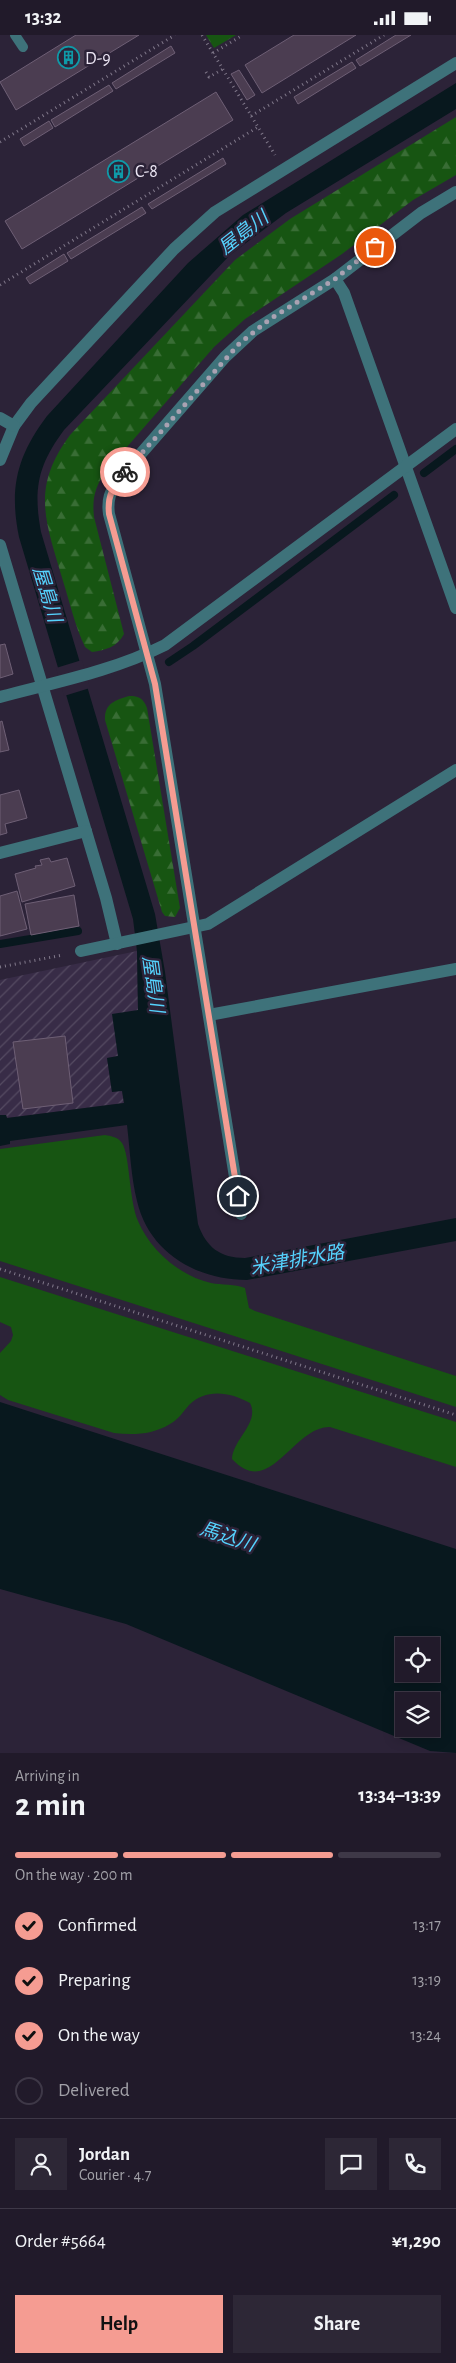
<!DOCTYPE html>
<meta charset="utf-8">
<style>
body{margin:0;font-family:"Alegreya Sans","Noto Sans JP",sans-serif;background:#2d2736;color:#f1f3f6;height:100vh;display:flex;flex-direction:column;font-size:19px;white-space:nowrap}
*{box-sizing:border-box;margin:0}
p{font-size:16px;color:#a2a1a8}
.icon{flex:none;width:28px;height:28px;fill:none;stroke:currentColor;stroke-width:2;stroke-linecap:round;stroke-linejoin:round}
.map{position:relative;height:1718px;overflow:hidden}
.side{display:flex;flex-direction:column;background:#211a2a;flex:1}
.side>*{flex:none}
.fabs{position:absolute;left:395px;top:1602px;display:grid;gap:10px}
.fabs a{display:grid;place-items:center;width:45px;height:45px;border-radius:0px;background:#211a2a;box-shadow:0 2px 12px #0003,0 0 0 1px #3e3847;font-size:25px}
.pin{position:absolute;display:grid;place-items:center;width:42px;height:42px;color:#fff;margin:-21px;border:2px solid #fff;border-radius:50%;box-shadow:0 1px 5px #0007}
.courier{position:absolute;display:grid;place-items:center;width:50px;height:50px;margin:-25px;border:4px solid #f59c92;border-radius:50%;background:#fff;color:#222;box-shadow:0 1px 6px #0007}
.headline em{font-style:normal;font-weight:700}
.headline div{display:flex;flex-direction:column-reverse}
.headline{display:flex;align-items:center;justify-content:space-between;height:85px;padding:0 15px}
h1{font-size:32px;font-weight:700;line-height:38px}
.bar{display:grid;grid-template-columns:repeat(4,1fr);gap:8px 5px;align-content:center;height:60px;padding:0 15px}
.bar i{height:6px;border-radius:4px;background:#3e3847}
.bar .active{background:#f59c92}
.bar p{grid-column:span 4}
.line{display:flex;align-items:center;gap:12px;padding:0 15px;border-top:1px solid #3e3847}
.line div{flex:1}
.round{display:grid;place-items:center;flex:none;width:52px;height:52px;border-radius:0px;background:#2d2736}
ol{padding:0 15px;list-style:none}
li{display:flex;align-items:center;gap:15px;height:55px}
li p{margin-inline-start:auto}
li .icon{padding:5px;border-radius:50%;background:#f59c92;color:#111;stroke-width:4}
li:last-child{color:#a2a1a8}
li i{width:28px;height:28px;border:2px solid #3e3847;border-radius:50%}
.cta{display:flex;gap:10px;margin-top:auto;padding:10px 15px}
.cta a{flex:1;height:58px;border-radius:0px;background:#f59c92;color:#111;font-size:20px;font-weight:700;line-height:58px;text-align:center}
.cta a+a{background:#2d2736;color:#f1f3f6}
.status{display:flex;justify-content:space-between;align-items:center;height:35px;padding:0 25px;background:#211a2a;direction:ltr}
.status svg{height:14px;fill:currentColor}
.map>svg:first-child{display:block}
.industrial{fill:url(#industrial-furrows)}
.grass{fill:#175512}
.forest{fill:url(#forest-firs)}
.park{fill:url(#park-crowns)}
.water{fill:#08181e;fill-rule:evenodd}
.pier{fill:#2c2338}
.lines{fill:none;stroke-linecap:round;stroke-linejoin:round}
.stream{stroke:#08181e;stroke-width:8}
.building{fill:#4b3d51;stroke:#6e5f75}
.path{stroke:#81798b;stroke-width:3;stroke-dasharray:1 4;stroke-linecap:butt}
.service{stroke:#3e727a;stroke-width:10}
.minor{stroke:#3e727a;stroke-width:12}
.tertiary{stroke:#3e727a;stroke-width:12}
.done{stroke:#a9a2b2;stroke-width:5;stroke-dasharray:0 9}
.route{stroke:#f59c92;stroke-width:6}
.labels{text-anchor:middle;stroke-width:5;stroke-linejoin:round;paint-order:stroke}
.poi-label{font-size:18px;fill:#ece6f4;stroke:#2c2338;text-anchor:start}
.water-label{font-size:19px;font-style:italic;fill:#55d3fe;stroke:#2c2338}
</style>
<div class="status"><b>13:32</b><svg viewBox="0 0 49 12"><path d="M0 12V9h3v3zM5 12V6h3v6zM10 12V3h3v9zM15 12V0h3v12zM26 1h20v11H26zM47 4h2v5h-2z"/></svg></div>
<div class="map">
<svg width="456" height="1718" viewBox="0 0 456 1718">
<defs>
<pattern id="industrial-furrows" width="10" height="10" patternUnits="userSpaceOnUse" patternTransform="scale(1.25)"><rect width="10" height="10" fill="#382c47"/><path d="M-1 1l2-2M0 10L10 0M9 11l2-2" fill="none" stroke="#554b62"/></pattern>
<pattern id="forest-firs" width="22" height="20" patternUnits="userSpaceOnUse" patternTransform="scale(1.25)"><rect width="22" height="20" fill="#175512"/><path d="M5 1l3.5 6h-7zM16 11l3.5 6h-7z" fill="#396d35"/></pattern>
<pattern id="park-crowns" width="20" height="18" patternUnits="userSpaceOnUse" patternTransform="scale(1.25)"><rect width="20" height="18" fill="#175512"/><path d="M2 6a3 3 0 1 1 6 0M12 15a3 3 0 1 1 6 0" fill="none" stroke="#396d35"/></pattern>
</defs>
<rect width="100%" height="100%" fill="#2c2338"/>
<path class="industrial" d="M137,916L138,975L118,1021L107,1023L112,1057L122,1055L124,1068L7,1083L6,1080H0V945Z"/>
<g class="grass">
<path d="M105,1100C111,1101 118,1102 122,1108C130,1120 129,1165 138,1186C150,1215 180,1241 211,1248C222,1250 235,1249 245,1253L249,1273L255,1276L456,1341V1372L0,1226V1114Z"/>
<path d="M0,1242L456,1387V1432L330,1392C293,1391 270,1465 232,1424C233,1404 260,1388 250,1368C230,1357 206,1353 189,1370C183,1377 178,1385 170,1389C152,1400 133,1400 114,1398L8,1365L0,1360V1318L11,1306L13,1300L11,1292L0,1287Z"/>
</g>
<g class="forest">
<path d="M456,82V140L413,165L342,219L245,284L214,312L106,436C95,452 92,463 94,482L124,599C117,612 106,615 92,617L85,612C75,591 70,568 63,546C46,487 30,454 70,400L235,225L290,184Z"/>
<path d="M129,661C139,661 143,663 147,673L180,873L175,882L165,881L162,877L105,685C104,669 115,665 129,661Z"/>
</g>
<path class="park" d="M206,0H236L214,13Z"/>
<g class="water">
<path d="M456,48V74L286,178L230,220L64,395C38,430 33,454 41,497L155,879L165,937L198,1189C206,1212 220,1223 245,1223L456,1183V1206L247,1245C197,1245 149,1218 137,1166C131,1142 130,1115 127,1090L10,1106V1109L0,1111V1080H6L7,1083L124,1068L122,1056L112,1057L107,1023L118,1021L112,979L138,975L137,916L133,884L19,502C9,453 17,421 47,381L188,228L243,180Z"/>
<path d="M0,1367L456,1514V1718L430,1716L126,1589L0,1554ZM431,1611V1639H404V1611ZM431,1666V1694H404V1666Z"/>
</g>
<path class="pier" d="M82,625L90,653L64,661L56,633Z"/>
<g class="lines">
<g class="stream">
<path d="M424,438L456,414"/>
<path d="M169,627L193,611L394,460"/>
<path d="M0,909L78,896"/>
</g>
</g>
<g class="building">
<path d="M76,0H139L16,75L0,47Z"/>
<path d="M294,0H356L262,58L245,30Z"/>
<path d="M396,0H411L360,31L356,25Z"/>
<path d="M171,11L175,18L116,54L112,48Z"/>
<path d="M352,27L356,33L298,69L294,62Z"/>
<path d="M239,35L255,60L247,65L231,39Z"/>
<path d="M109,50L113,56L55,92L51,85Z"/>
<path d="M216,57L233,85L22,214L5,186Z"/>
<path d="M49,86L53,93L24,111L20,104Z"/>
<path d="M223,123L226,129L152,174L148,169Z"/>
<path d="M142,172L146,178L71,224L67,218Z"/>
<path d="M64,219L68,226L30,249L26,243Z"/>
<path d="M5,609L13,639L0,643V610Z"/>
<path d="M2,686L9,715L0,717V687Z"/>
<path d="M19,755L27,783L5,789L7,798L0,800V760Z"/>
<path d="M49,823L51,827L67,823L75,851L22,867L15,839L36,833L35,831L42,830L40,825Z"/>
<path d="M17,856L27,894L0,901V861Z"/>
<path d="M74,860L79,891L31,900L25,869Z"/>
<path d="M65,1001L73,1068L23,1074L13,1007Z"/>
</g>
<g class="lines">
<g class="path">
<path d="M202,0L275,120"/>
<path d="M213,18L243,0"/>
<path d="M206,37L209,42L223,34"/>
<path d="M251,81L384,0"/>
<path d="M0,107L175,0"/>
<path d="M0,250L258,92"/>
<path d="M0,932L63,920"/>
<path d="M0,1234L456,1380"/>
</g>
<path class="service" d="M15,0L23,12"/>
<g class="minor">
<path d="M335,244L344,258L456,573"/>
<path d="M0,425L14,391L31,368L174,214L215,177L456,28"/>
<path d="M0,510L106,863L117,909"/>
<path d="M0,662C56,647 113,636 165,610L456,394"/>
<path d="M0,818L86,796"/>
<path d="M81,916L208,889L456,735"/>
<path d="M209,980L456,934"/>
<path d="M241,1179L155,649L109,479C107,465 110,457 118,445L225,322L253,296L335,244L421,178L456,157"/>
</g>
<path class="tertiary" d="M0,383L14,391"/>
</g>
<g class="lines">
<path class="done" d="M125,437L239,309L270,284L335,244L375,212"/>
<path class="route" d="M125,437C113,451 107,461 109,479L155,649L238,1161"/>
</g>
<defs>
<symbol id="building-ring" viewBox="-11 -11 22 22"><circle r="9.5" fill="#2c2338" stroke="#0f9aa8" stroke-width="1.5"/><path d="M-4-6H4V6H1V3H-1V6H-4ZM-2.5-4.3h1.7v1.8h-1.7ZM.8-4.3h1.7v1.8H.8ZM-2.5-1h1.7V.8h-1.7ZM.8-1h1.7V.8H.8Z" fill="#0f9aa8"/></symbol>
</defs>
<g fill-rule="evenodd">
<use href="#building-ring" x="56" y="10" width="25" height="25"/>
<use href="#building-ring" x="106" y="124" width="25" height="25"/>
</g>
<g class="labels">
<g class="poi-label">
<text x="85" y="29">D-9</text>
<text x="135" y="142">C-8</text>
</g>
<g class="water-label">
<text transform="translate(243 197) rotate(-38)" y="7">屋島川</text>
<text transform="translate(48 559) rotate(73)" y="7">屋島川</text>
<text transform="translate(154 949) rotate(82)" y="7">屋島川</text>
<text transform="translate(297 1224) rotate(-10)" y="7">米津排水路</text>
<text transform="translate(228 1501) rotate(18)" y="7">馬込川</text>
</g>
</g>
</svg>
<div class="fabs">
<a><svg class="icon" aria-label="locate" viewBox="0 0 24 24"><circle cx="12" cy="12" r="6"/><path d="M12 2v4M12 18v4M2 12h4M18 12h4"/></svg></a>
<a><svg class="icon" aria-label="layers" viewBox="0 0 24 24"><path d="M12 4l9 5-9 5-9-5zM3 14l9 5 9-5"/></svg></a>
</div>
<div class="pin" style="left:375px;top:212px;background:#ea580c"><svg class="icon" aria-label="bag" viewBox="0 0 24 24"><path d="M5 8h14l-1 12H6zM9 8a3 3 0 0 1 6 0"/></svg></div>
<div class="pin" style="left:238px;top:1161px;background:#1f2937"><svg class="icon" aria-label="home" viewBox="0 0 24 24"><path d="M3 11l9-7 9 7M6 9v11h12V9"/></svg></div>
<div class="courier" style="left:125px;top:437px"><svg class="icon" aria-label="bike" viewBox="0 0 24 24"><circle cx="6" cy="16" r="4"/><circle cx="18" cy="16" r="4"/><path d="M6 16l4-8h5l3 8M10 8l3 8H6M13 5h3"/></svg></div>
</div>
<section class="side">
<div class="headline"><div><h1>2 min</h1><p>Arriving in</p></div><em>13:34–13:39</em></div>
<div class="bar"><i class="active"></i><i class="active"></i><i class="active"></i><i></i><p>On the way · 200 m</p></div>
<ol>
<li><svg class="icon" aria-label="check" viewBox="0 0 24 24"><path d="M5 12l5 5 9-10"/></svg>Confirmed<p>13:17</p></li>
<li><svg class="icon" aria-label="check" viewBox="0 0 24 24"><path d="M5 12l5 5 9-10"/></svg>Preparing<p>13:19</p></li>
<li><svg class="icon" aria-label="check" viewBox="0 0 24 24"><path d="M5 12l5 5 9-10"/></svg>On the way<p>13:24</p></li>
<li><i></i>Delivered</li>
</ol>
<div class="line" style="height:90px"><a class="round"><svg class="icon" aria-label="person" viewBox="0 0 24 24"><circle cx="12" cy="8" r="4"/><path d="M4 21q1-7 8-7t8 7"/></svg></a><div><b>Jordan</b><p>Courier · 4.7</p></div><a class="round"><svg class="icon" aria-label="chat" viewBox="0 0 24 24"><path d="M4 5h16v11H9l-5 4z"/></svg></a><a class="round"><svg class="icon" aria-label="phone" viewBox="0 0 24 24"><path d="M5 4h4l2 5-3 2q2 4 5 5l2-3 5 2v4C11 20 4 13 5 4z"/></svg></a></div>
<div class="line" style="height:65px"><div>Order #5664</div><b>¥1,290</b></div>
<div class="cta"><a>Help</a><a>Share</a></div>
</section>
